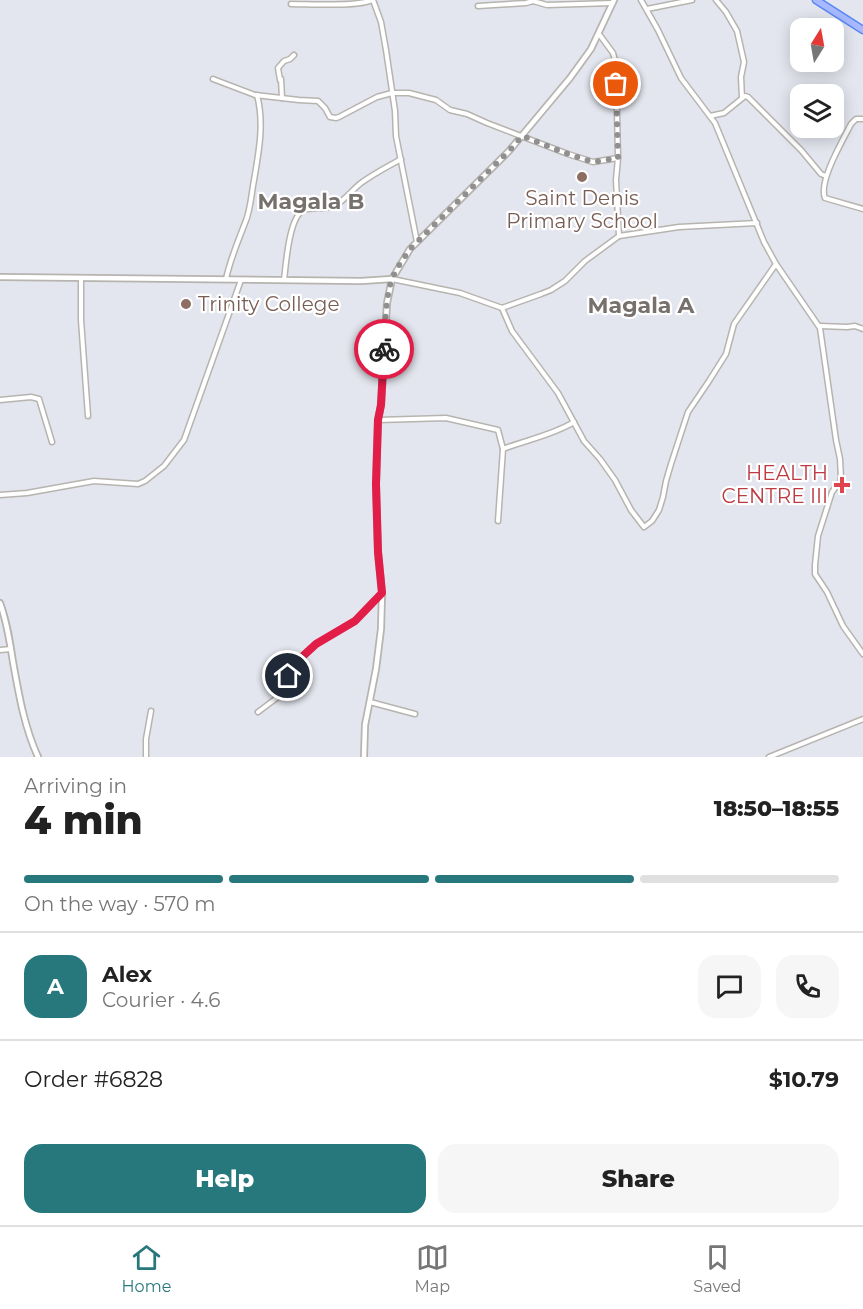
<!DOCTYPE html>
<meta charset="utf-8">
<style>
body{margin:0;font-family:Montserrat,sans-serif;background:#f6f6f6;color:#222;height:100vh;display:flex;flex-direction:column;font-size:22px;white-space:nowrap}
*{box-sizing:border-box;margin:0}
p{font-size:20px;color:#767676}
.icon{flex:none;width:33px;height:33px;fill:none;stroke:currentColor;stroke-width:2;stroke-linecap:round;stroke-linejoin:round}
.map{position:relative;height:757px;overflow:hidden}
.side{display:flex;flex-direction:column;background:#fff;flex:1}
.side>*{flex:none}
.needle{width:39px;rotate:11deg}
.controls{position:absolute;left:790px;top:18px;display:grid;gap:12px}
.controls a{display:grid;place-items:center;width:54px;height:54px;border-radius:12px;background:#fff;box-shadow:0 3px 15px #0003;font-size:30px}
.pin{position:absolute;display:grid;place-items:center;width:51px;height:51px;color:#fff;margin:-26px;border:3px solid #fff;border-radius:50%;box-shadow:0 2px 6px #0007}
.courier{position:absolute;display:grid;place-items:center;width:60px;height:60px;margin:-30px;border:4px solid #e11d48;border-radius:50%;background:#fff;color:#222;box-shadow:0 2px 8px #0007}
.summary em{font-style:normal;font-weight:800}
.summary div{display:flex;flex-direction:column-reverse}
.summary{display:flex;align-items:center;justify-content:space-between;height:102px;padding:0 24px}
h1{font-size:39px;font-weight:800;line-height:45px}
.bar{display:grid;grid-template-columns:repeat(4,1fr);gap:9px 6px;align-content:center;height:72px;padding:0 24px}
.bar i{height:8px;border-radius:4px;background:#e0e0e0}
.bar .active{background:#27787c}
.bar p{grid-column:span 4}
.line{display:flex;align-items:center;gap:15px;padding:0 24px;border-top:2px solid #e0e0e0}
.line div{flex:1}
.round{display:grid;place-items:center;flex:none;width:63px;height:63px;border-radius:18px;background:#f6f6f6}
.cta{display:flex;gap:12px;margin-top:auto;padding:12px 24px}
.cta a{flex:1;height:69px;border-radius:18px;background:#27787c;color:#fff;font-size:24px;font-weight:800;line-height:69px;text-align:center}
.cta a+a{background:#f6f6f6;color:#222}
.tabs{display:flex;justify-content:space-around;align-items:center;height:84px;border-top:2px solid #e0e0e0;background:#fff;font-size:16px;color:#767676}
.tabs a{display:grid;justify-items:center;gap:3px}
.tabs .active{color:#27787c}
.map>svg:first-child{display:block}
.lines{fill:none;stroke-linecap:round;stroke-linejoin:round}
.minor-casing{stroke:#b7b4af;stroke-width:7}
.tertiary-casing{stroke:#b7b4af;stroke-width:8}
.primary-casing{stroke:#5888f3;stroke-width:9}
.minor{stroke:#fff;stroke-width:4}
.tertiary{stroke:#fff;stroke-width:4.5}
.primary{stroke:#a8b9ff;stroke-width:6}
.done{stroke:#918f8f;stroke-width:6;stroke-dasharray:0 10.8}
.route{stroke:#e11d48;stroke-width:8}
.education-dot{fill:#8d6e63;stroke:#fff;stroke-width:2}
.health-dot{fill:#e0444e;stroke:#fff;stroke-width:2}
.labels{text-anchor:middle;stroke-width:4.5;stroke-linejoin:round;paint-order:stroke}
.education-label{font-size:20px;fill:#785e54;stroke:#fff}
.health-label{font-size:20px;fill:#be3a42;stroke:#fff;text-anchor:end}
.quarter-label{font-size:22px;font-weight:bold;fill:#77716d;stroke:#fff}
</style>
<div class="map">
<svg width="863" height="757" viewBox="0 0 863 757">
<rect width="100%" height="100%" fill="#e4e6ef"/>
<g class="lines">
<defs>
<g id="minor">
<path d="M373,0L381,22L386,50L395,111L396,136L417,242"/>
<path d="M641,0L658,30L681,78L715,123L764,242L776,264L820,328L836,440L840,459L841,478L840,485L835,488L832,492L818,536L815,565V574L827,592L843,626L863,654"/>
<path d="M716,0L726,12L737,31L744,62L741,77L742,98"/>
<path d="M291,4C309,4 358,7 372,0"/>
<path d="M478,6L526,3L533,1L547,5L613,3"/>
<path d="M647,9L692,0"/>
<path d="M599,34L613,53L616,64L618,158L616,180L619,236"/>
<path d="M213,79L255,95L299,100L318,101L325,108L330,117L336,118L339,117L377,97L392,93H409L436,100L450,110L467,114L487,123L568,154L593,162L618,158"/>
<path d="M281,79L282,98"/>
<path d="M280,80L278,68L284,61L290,59L294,55"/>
<path d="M710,116L724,113L745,96L748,97L801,150L821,174L826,176"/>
<path d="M863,119H856L851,124C843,140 818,182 825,198L863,209"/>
<path d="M81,278V320L88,416"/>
<path d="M226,279C230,260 238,241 245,223C250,212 251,198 253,186C258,156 265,125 257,95"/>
<path d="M392,279L460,293L502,308L541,294L551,290L565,281L585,261L619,236L679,227L757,223"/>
<path d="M284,280C286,264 289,216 304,210C315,206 326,211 336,205C346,199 352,190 361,183C373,174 387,167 401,159"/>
<path d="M502,308L512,331L558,393L584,441L600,459L615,480L631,510L644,527L652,521L659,510L663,497L666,481L671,464L688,412L709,381L726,354L734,324L776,264"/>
<path d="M820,326L847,327L855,326L863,329"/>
<path d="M0,400L31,397L39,399L52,442"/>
<path d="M378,420L446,418L498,430L503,449L498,521"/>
<path d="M503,449C526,440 553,435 574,422"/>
<path d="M0,495L27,493L94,481L138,484L145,481L164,466L184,440L241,280"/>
<path d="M0,650L11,649"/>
<path d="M370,702L415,714"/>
<path d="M258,712L278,697L291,671L303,656L316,644L355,621L381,594"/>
<path d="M146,757V739L151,711"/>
<path d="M769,757L863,719"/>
</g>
<g id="tertiary">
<path d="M0,277L361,281L392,279"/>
<path d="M0,603C7,622 10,642 13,662C19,695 24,726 38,757"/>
<path d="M364,757L365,725L376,669L381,629L382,593L378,552L376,485L378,420L381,405L387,303L392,279L410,249L509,151L570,78L591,49L614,0"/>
</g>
<path id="primary" d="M816,0L863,30"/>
</defs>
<use href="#minor" class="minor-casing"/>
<use href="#tertiary" class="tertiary-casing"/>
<use href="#primary" class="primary-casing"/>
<use href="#minor" class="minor"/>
<use href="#tertiary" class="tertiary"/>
<use href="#primary" class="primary"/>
</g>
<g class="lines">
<path class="done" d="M384,349C385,329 385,295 393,277C397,267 404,258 410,249L509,151L522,136L568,154L593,162L618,158L616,84"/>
<path class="route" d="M288,676L303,656L316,644L355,621L382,593L378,552L376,484L378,420L381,405L384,349"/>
</g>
<g class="education-dot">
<circle cx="582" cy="177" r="6"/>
<circle cx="186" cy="304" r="6"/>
</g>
<path class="health-dot" d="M839 476h6v6h6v6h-6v6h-6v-6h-6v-6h6z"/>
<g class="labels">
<g class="education-label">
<text x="582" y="205">Saint Denis<tspan x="582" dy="23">Primary School</tspan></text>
<text x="198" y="311" text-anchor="start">Trinity College</text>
</g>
<g class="health-label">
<text x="828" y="480">HEALTH<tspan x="828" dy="23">CENTRE III</tspan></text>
</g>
<g class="quarter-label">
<text x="311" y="209">Magala B</text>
<text x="641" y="313">Magala A</text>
</g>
</g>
</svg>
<div class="controls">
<a><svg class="needle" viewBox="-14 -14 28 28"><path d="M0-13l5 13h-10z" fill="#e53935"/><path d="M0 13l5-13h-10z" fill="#767676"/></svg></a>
<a><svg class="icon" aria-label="layers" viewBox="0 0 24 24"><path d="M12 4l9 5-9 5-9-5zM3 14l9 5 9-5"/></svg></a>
</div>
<div class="pin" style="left:616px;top:84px;background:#ea580c"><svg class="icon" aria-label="bag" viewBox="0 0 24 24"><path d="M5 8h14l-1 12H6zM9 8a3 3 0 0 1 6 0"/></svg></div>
<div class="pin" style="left:288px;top:676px;background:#1f2937"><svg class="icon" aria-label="home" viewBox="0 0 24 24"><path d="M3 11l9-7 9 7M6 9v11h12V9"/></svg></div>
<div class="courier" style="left:384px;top:349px"><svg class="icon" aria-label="bike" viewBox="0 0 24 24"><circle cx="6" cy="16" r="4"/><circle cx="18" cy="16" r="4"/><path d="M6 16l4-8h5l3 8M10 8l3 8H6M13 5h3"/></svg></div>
</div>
<section class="side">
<div class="summary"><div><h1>4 min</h1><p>Arriving in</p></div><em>18:50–18:55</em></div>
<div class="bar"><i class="active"></i><i class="active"></i><i class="active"></i><i></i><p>On the way · 570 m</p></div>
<div class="line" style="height:108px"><b class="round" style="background:#27787c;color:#fff">A</b><div><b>Alex</b><p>Courier · 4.6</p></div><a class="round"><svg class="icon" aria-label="chat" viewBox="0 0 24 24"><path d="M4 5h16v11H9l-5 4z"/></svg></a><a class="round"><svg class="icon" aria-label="phone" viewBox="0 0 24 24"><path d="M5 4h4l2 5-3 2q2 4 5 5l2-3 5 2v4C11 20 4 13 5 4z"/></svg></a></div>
<div class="line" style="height:78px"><div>Order #6828</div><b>$10.79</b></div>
<div class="cta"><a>Help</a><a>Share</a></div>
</section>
<nav class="tabs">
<a class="active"><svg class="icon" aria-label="home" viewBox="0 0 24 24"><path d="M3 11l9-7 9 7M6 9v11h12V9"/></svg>Home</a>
<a><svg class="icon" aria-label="map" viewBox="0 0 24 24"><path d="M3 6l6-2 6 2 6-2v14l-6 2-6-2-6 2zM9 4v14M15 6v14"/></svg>Map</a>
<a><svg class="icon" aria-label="saved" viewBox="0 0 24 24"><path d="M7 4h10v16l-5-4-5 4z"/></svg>Saved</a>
</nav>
